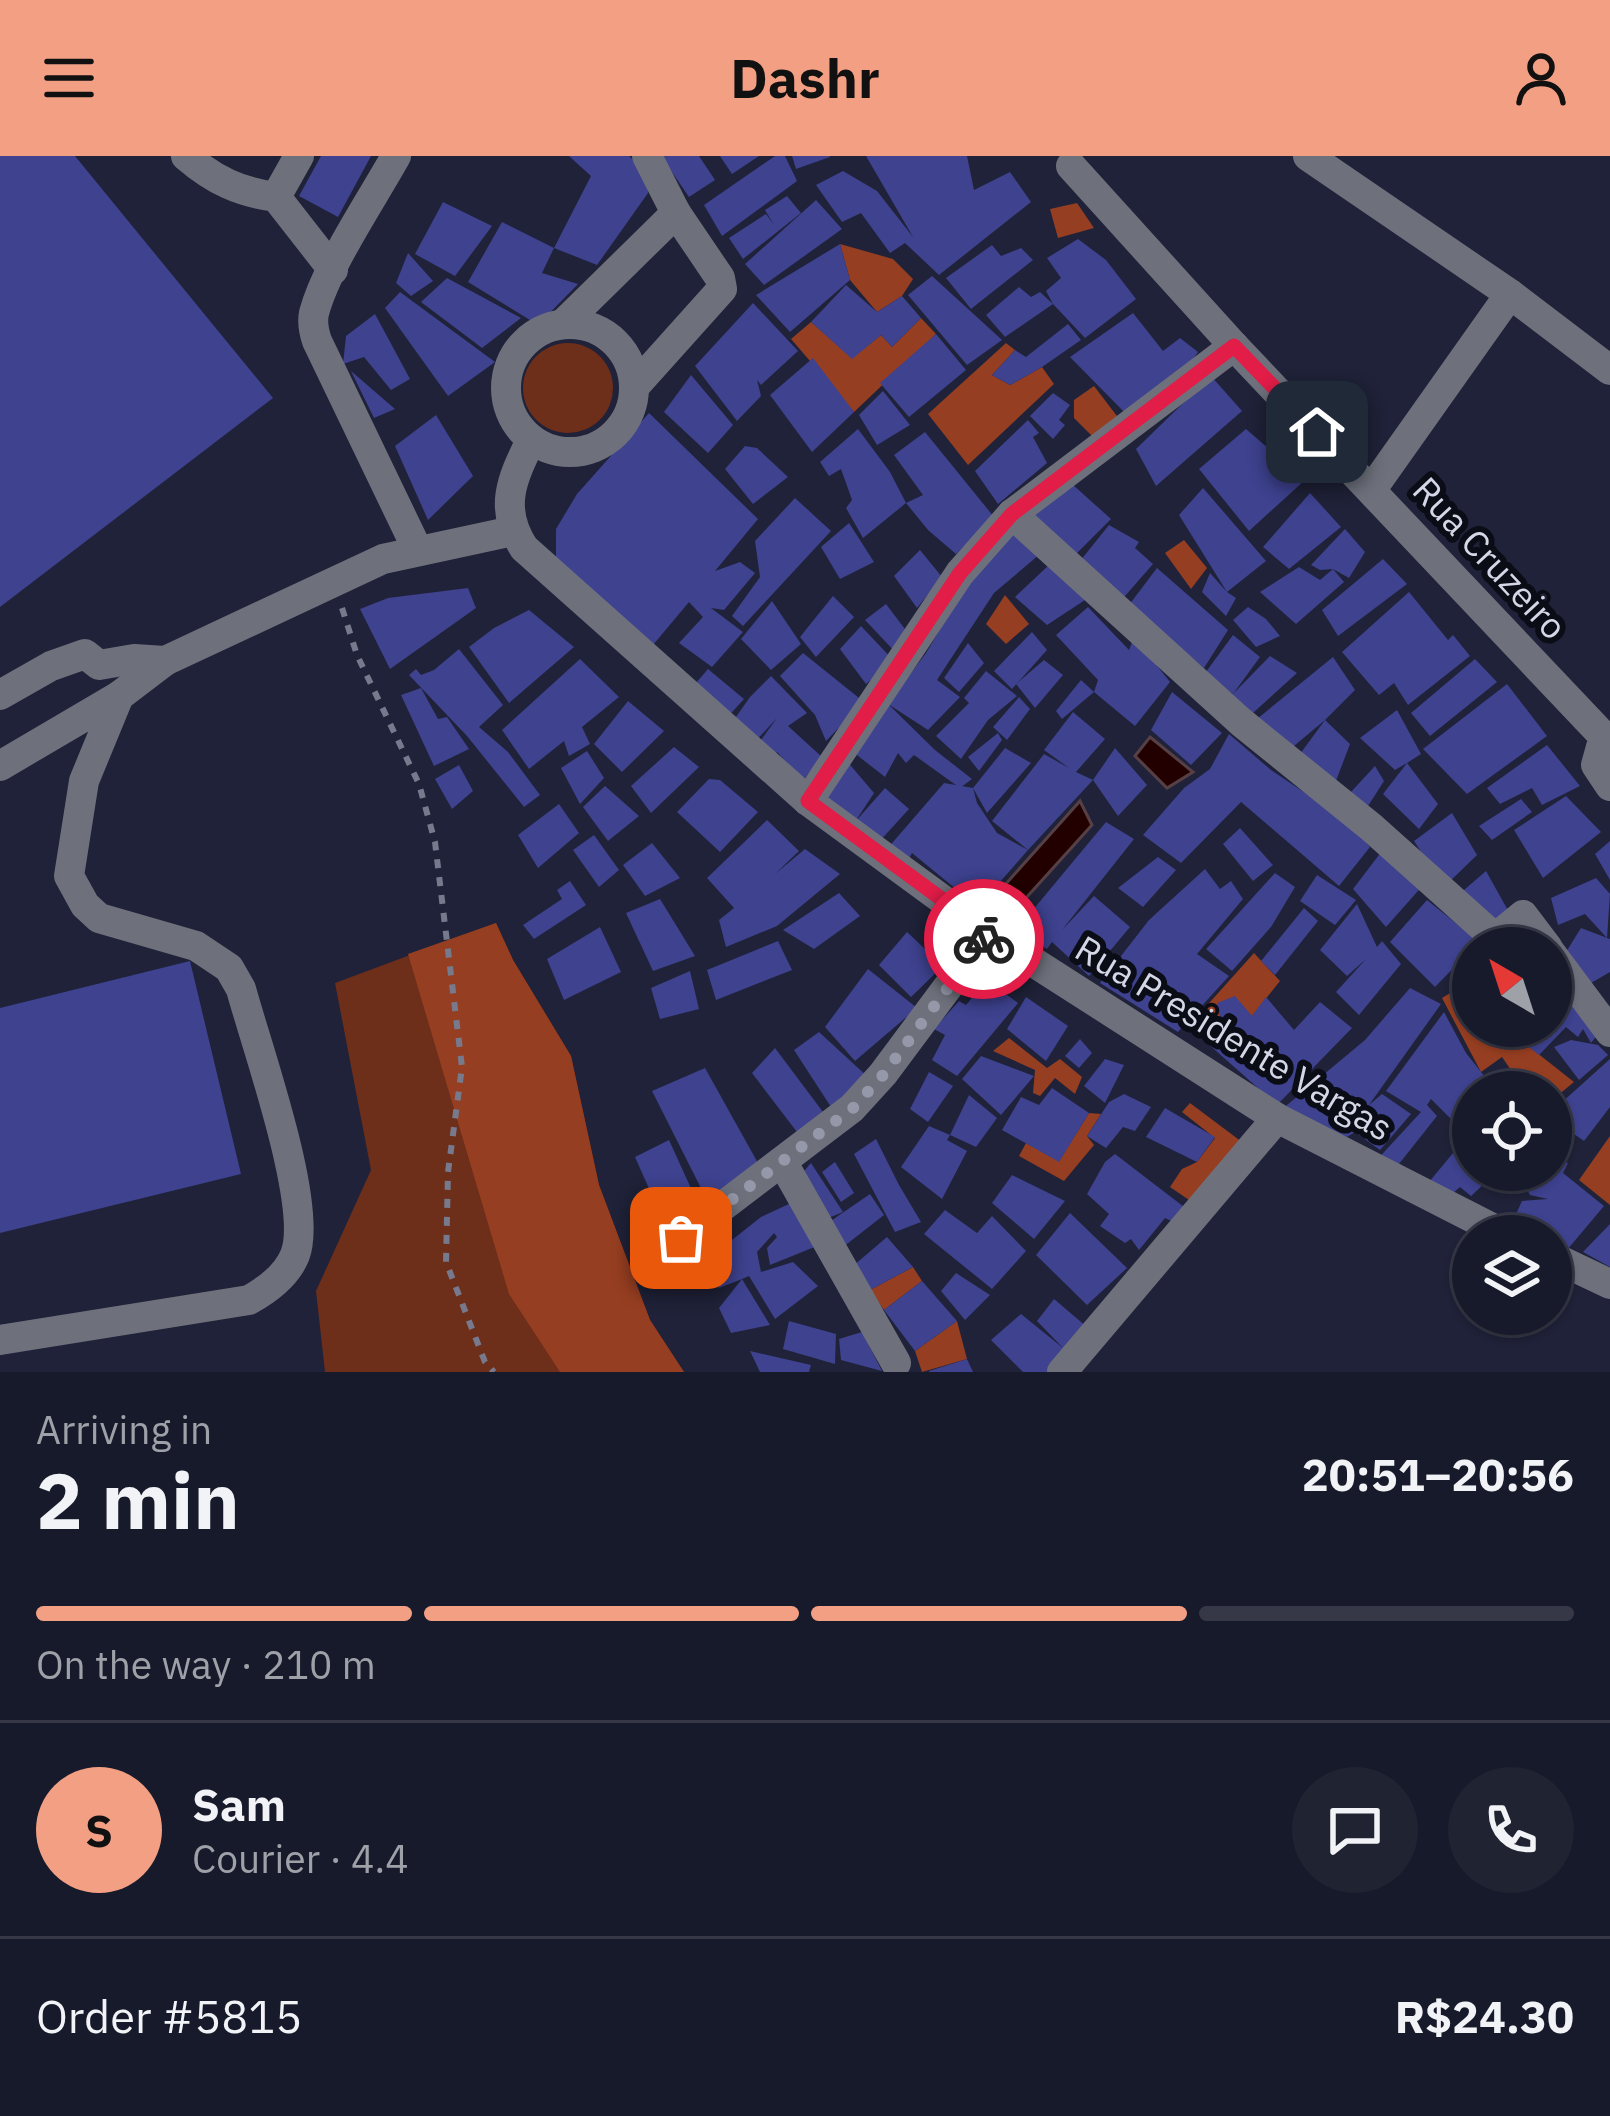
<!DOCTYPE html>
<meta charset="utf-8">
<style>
body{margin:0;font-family:"IBM Plex Sans",sans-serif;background:#202332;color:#f1f3f6;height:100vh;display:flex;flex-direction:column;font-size:45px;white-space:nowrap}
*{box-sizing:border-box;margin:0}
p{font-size:39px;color:#9ea1a8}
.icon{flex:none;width:66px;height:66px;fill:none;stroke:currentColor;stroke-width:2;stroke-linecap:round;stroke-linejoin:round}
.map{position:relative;height:1216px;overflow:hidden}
.details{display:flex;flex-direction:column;background:#171a2a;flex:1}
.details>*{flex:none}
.needle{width:78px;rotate:321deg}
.buttons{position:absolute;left:1452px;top:771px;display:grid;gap:24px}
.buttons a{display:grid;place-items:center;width:120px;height:120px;border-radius:50%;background:#171a2a;box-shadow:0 3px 9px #0004,0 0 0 3px #363847;font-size:60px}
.pin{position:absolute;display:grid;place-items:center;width:102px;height:102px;color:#fff;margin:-51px;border-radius:24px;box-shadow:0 6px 18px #0006}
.courier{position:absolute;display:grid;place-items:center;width:120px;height:120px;margin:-60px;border:9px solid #e11d48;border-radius:50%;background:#fff;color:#222;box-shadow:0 3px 15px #0007}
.head em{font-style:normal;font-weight:700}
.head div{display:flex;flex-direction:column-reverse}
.head{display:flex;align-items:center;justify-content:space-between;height:204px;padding:0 36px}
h1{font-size:78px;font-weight:700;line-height:90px}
.bar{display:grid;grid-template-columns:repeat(4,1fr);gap:18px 12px;align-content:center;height:144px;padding:0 36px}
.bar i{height:15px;border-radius:9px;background:#363847}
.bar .current{background:#f39f84}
.bar p{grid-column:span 4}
.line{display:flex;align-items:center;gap:30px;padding:0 36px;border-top:3px solid #363847}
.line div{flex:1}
.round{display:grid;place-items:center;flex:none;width:126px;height:126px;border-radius:63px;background:#202332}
header{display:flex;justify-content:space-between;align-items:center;height:156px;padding:0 36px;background:#f39f84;color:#111;font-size:54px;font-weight:700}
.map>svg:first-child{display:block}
.green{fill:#6d2e1a}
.forest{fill:#963e21}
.water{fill:#200;stroke:#574045;stroke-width:3}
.building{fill:#3e428f}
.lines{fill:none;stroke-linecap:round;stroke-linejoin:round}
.path{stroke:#777a8c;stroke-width:6;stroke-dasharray:9 9;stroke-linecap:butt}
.minor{stroke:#6e717c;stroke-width:30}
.done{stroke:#9598a9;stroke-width:12;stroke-dasharray:0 21.6}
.route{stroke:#e11d48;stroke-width:15}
.labels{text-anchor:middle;stroke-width:12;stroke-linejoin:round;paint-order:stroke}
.street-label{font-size:36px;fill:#d4d7e6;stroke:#0b0d16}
</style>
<header><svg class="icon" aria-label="menu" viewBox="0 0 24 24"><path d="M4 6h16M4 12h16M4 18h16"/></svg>Dashr<svg class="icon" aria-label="person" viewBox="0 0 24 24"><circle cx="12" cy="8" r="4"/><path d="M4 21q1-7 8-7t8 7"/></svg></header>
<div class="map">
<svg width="1610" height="1216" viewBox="0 0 1610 1216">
<rect width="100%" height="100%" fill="#1f2238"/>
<g class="green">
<circle cx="568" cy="232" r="45"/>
<path d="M496,767L513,804L571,900L599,1029L650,1164L684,1216H325L316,1135L371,1014L335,827Z"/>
</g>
<g class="forest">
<path d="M1077,47L1094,72L1058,82L1050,53Z"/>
<path d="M840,88L893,103L913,123L902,140L877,156L850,124Z"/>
<path d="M921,162L936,178L854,256L791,183L811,166L852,202L881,179L892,191Z"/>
<path d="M1006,187L1015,194L992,219L1010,229L1042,211L1054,228L968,309L928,258Z"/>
<path d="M1094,230L1120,264L1096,284L1074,262V244Z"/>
<path d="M1184,384L1207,412L1191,433L1165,397Z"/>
<path d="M1005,439L1029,468L1006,488L986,468Z"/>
<path d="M496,767L513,804L571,900L599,1029L650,1164L684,1216H560L509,1138L408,798Z"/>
<path d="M1254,797L1280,825L1252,860L1220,864L1206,886L1193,865Z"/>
<path d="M1452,836L1473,856V870H1540L1522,885L1574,926L1551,945V936H1526L1502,901L1481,916L1442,842Z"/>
<path d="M1009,882L1047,912L1060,903L1082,921L1075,938L1055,922L1040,940L1033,937L1035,914L993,895Z"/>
<path d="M1190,947L1246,989L1192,1046L1170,1031L1182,1013L1197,1006L1215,982L1182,956Z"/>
<path d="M1089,957L1101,958L1087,980L1094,989L1064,1025L1019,1000L1026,987L1059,1005Z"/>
<path d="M1610,980V1049L1579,1024Z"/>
<path d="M913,1111L922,1125L884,1154L870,1134Z"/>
<path d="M957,1165L967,1203L922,1216L915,1195Z"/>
</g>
<g class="water">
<path d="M1150,581L1193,616L1167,632L1135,600Z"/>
<path d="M1080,645L1092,669L1015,754L995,740Z"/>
</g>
<g class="building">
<path d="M0,0H75L273,242L0,451Z"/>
<path d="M321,0H371L338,61L299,40Z"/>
<path d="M569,0H629L647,17L648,37L597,109L554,92L591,20Z"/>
<path d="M661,0H699L715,24L689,41Z"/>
<path d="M720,0H759L732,18Z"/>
<path d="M775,0H785L797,25L722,80L704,49Z"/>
<path d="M792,0H830V1L796,13Z"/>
<path d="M866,0H967L974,34L1010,16L1031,46L939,119L905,87L890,97L861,57L842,66L816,29L843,15L877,35L913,81Z"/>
<path d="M787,40L801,57L743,103L729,82L766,58L774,69L765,54Z"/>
<path d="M816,44L842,73L764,129L745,108Z"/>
<path d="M443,46L492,70L455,120L415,98Z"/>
<path d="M502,66L554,92L542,117L578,128L538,169L468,126Z"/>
<path d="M1078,83L1106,104L1136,143L1085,182L1053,148L1005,181L986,159L1019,131L1031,141L1040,136L1053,148L1046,135L1061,122L1047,102Z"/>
<path d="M840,88L850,124L790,176L756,139Z"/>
<path d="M992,89L1001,100L1021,92L1033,104L971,153L946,122Z"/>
<path d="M408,97L433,125L411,140L396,127Z"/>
<path d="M932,120L1002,184L967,209L908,139Z"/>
<path d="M447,122L521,162L482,192L421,146Z"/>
<path d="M846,129L877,156L902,140L921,162L892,191L881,179L852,203L811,166Z"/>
<path d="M400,136L495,206L448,240L385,152Z"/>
<path d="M753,147L798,195L761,229L757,224L761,240L737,265L695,210Z"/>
<path d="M1133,157L1163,195L1180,182L1198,196L1186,213L1131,263L1070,201Z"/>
<path d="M375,158L410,223L391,234L364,201L343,208L346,180Z"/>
<path d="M1068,168L1081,184L1042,211L1010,229L992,219L1015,194L1026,201Z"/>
<path d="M936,178L966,214L909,261L880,227Z"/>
<path d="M813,202L854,256L812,296L770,239Z"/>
<path d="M351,215L395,253L374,262Z"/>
<path d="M691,219L733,269L708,297L664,256Z"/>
<path d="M1211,220L1242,255L1156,330L1136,293Z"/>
<path d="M883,235L910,269L877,289L859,259Z"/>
<path d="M1053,237L1070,249L1059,264L1065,269L1053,283L1030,260Z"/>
<path d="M649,257L758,363L715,415L740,406L755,417L724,454L711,452L743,476L712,511L679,487L703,461L689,446L653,489L556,407V373L577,338Z"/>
<path d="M436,259L473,320L428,364L395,290Z"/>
<path d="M1028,264L1039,277L1033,281L1047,307L998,348L975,315Z"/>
<path d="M858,273L890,316L906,347L863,382L846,352L852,344L841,313L829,320L820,306Z"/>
<path d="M1246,273L1305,324L1249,375L1199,313Z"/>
<path d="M925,276L994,361L956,398L928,374L906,347L923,339L894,299Z"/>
<path d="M745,290L757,292L788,321L753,348L725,313Z"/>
<path d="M1072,328L1111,363L1073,401L1029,364Z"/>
<path d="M1203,332L1266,405L1227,436L1236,442L1226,460L1202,436L1210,417L1227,436L1179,359Z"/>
<path d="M1310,337L1341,371L1289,413L1263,391Z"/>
<path d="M795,342L831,375L743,470L732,460L760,421L755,385Z"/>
<path d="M849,367L874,406L840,423L821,391Z"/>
<path d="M1109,369L1139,386L1135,392L1153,408L1118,448L1076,410Z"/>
<path d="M1010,373L1040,398L994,437L948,507L937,524L960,541L928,574L888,548L926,497L970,423Z"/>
<path d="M1345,373L1365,396L1349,422L1333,413L1320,414L1311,409Z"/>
<path d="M920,394L942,421L917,452L894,420Z"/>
<path d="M1383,403L1407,428L1338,480L1322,454Z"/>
<path d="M1050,408L1085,444L1047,469L1015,441Z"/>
<path d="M1299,411L1320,424L1333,413L1344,426L1296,468L1260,436Z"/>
<path d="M1157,412L1228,474L1204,512L1129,449Z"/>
<path d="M468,432L476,452L390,513L360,453L388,442Z"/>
<path d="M1409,436L1448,484L1453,479L1470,500L1408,549L1394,527L1379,539L1342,496Z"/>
<path d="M833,440L854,461L816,501L800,481Z"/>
<path d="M772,445L801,488L771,514L741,483Z"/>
<path d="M886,448L911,481L898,499L865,464Z"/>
<path d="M1088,451L1129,494L1134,481L1170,526L1135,570L1094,536L1098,524L1056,479Z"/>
<path d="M1248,451L1266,463L1280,480L1256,491L1233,464Z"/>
<path d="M529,454L574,491L509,547L469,491L494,472Z"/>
<path d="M861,470L894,505L866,528L840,493Z"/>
<path d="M1032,476L1047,494L1012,533L994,515Z"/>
<path d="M1233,479L1260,501L1233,538L1203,520Z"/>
<path d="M968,487L984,507L959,536L944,522Z"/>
<path d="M459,493L503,549L479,571L508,596L540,639L524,651L467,580L409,519L416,513L421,519L434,514Z"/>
<path d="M803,497L864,546L826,585L815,559L780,520Z"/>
<path d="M1270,500L1297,517L1243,566L1227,544Z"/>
<path d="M1333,501L1355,534L1325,564L1350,588L1334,630L1297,602L1325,564L1288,595L1252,567Z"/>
<path d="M580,503L619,541L582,571L590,588L569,600L564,585L529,613L502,574Z"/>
<path d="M1475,503L1497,526L1430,580L1411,557Z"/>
<path d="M1044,504L1063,519L1035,552L1016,528Z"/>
<path d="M708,513L744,543L723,566L689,535Z"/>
<path d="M986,515L1017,540L988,564L961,603L936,580L969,547L964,542Z"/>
<path d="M771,520L807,557L788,570L822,601L803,624L777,596L772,603L758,588L777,562L752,589L731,568L750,541Z"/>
<path d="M1081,524L1094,536L1062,563L1056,555Z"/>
<path d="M1507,528L1547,580L1467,638L1423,593Z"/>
<path d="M421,532L438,563L447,561L469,593L434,610L401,539Z"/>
<path d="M1172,536L1222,577L1191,609L1151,574Z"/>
<path d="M1019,541L1030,553L1007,584L993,571Z"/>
<path d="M628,545L664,575L622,616L594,588Z"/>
<path d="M888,548L935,594L972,623L960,632L914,599L906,607L898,597L885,621L853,596Z"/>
<path d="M1397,554L1421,598L1407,607L1438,648L1419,673L1383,638L1407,607L1395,614L1360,582Z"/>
<path d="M1073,556L1105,583L1076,616L1093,624L1028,694L992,665L1044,598L1069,612L1044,594Z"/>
<path d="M998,577L1002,584L979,615L968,601Z"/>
<path d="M1229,578L1271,614L1347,665L1370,691L1339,730L1241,646L1181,707L1143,679L1184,632L1210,613Z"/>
<path d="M1547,589L1580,630L1542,649L1532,632L1500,648L1487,632Z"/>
<path d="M674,591L699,611L651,657L631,630Z"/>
<path d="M1005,592L1031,607L987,657L973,632L977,647L997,677L1028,694L978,751L912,697L906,708L887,693L944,627L973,632Z"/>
<path d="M1115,592L1147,629L1118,660L1093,624Z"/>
<path d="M587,595L604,622L580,648L561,612Z"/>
<path d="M846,604L874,637L855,666L825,639Z"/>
<path d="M459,609L473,635L452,653L435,623Z"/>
<path d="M1375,610L1384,625L1368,650L1350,637Z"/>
<path d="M709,623L720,624L758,656L720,696L677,656Z"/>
<path d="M605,630L639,660L608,685L583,651Z"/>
<path d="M885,632L909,653L878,687L855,666Z"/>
<path d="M1566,640L1601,676L1543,722L1514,674Z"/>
<path d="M1521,643L1532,656L1492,684L1479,670Z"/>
<path d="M559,648L579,677L538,712L518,679Z"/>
<path d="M1452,657L1477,699L1444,731L1414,685Z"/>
<path d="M767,664L799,695L775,718L805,693L840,718L777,770L726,791L719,764L734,752L707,722Z"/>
<path d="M1106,666L1134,683L1062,774L1094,740L1130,771L1089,820L1052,786L1047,793L1017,773Z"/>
<path d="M1240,672L1273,709L1253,725L1223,688Z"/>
<path d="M594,679L619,714L599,731L573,694Z"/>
<path d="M1610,685V724L1595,698Z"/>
<path d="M652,687L680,722L645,740L623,709Z"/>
<path d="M1385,691L1425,727L1386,771L1353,733Z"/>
<path d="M1158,701L1176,714L1143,751L1118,732Z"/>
<path d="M1205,713L1220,733L1231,725L1243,743L1197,798L1229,820L1178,876L1100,827L1149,764Z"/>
<path d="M1486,715L1510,758L1490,772L1457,740Z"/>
<path d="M1275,717L1295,731L1271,771L1232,815L1206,793Z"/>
<path d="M1317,719L1356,744L1335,769L1300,745Z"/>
<path d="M1596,722L1610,738L1607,782L1585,758L1558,769L1551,742Z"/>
<path d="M570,725L586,749L534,783L523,769L562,743L557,734Z"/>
<path d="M839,737L860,760L814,793L783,774Z"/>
<path d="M660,743L695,800L653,815L626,757Z"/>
<path d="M1427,744L1482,788L1473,792L1435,831L1390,786Z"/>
<path d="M1357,748L1377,791L1382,785L1401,808L1359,859L1336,836L1366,803L1347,820L1320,794Z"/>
<path d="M1304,752L1318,765L1275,819L1261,805Z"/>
<path d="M600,771L621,816L564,844L547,803Z"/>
<path d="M1581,772L1610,783V816L1586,830L1566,796Z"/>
<path d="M907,776L943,810L911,841L879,809Z"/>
<path d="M778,785L792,814L716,844L707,814Z"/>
<path d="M190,805L241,1018L0,1077V852Z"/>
<path d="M868,813L917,852L855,905L825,871Z"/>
<path d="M690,815L699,853L660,863L651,832Z"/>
<path d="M1473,816V856L1452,836Z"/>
<path d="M987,824L1018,847L957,920L932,904L945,879L934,873L959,845L966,849Z"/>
<path d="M1410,832L1441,848L1369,949L1382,938L1411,958L1380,994L1355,976L1347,981L1281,954L1365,884Z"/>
<path d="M1235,840L1252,860L1266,841L1294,874L1320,846L1352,872L1277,949L1206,886L1220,864L1217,847Z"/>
<path d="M1575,840L1603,872L1591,887L1583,873L1578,881L1566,871L1539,899L1524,887L1542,870H1551V862Z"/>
<path d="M1026,841L1068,870L1046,905L1007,873Z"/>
<path d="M1444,856L1466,897L1497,936H1473V965L1463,975L1431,943L1427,949L1437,960L1391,1018L1374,1007L1421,956L1386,935Z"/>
<path d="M819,876L869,922L831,951L794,894Z"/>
<path d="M1080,883L1092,897L1079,912L1065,900Z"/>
<path d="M1571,884L1598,889L1608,899L1579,924L1554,891Z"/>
<path d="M775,892L826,960L800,980L752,917Z"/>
<path d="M981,900L1034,920L1001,959L962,923Z"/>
<path d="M1105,903L1124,909L1105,947L1084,930Z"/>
<path d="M1610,903V951L1584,985L1551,962V956Z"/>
<path d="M705,912L763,1016L708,1046L652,935Z"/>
<path d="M929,916L953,930L928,966L910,953Z"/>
<path d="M1052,932L1089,957L1059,1006L1002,974L1021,941L1039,949Z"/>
<path d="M1124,938L1151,951L1135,975L1123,971L1106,992L1087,980L1109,946Z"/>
<path d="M969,939L997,962L976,991L950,979Z"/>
<path d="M1165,952L1215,981L1197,1006L1146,981Z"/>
<path d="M929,970L950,979L947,984L967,995L942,1043L901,1011Z"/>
<path d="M1473,973V1014H1499L1471,1040L1460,1031L1444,1045L1424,1032Z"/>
<path d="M876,983L899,1029L921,1066L895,1076L854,998Z"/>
<path d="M669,984L694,1039L651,1037L635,1001Z"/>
<path d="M1115,998L1188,1054L1180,1069L1165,1062L1139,1094L1131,1083L1125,1087L1100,1070L1109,1058L1087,1038L1105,1006Z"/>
<path d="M1551,1000L1568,1007L1563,1017L1604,1050L1567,1094L1551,1088V1080H1532L1510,1071L1522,1045L1548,1043L1530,1039L1518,1017L1551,1014Z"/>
<path d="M835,1006L854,1037L841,1046L822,1016Z"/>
<path d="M811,1007L843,1056L821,1065L798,1022Z"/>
<path d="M1012,1019L1065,1045L1034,1083L992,1047Z"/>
<path d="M870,1038L884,1059L838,1095L825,1069Z"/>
<path d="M791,1047L817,1090L770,1109L767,1092L777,1081L774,1077L757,1096L761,1116L793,1106L818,1130L775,1163L749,1120L742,1123L770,1169L731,1177L719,1152L742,1123L719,1132L708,1103L761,1061Z"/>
<path d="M945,1054L977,1077L992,1060L1026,1095L992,1133L924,1078Z"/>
<path d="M1070,1057L1127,1112L1087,1149L1036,1099Z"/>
<path d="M1610,1068V1111L1583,1096Z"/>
<path d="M887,1081L913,1111L870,1134L853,1110Z"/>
<path d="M956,1117L990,1139L965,1164L941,1135Z"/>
<path d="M922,1125L957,1165L915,1195L884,1154Z"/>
<path d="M1054,1143L1087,1171L1050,1216H1023L991,1184L1021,1158L1063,1192L1037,1165Z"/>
<path d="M789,1165L836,1178L835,1208L783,1193Z"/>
<path d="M862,1176L882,1215L841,1204L839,1183Z"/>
<path d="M750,1195L811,1209L809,1216H760Z"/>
<path d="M967,1203L973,1216H929V1215Z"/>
</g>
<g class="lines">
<path class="path" d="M342,452L357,499L419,628L435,686L462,911L448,1016L446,1106L485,1206L494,1216"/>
<g class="minor">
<path d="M186,0C214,24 239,36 276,41L333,114"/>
<path d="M396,0C371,45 327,109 314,157C312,166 314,176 317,185L418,395"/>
<path d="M647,0L676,57"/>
<path d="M1308,0L1510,138L1610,214"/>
<path d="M1071,10L1234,190L1607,584"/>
<path d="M276,41L299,0"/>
<path d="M563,168L676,57L720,122L722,133L635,230"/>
<circle cx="570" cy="232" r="64"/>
<path d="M531,284C512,323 498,352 524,392L808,645L988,777L1277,962L1508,1080"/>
<path d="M1372,333L1510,138"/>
<path d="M1012,358L1241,566L1371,671L1495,782L1523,759L1548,792"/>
<path d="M0,539L51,510L85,498L99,509L134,503L165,505"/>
<path d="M1610,582L1601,591L1596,609L1610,630"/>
<path d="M0,610L119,540"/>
<path d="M808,645L960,417L1012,358L1234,190"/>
<path d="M1551,797L1610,876"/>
<path d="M783,1007L896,1207"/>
<path d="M681,1082L852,952L883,918L988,777"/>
<path d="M1551,1100L1610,1128"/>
<path d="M0,1184L249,1144C267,1134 287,1119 295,1099C314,1050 256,889 241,833L229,812L196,790L99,762L85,749L69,720L84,625L119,540L165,505L383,403L513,375"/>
<path d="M1062,1216L1277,962"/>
</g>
</g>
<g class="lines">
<path class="done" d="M681,1082L853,952L884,918L984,783"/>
<path class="route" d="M984,783L988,777L808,645L960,417L1012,358L1234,190L1317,276"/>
</g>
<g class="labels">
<g class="street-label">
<text transform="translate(1490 402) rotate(47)" y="13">Rua Cruzeiro</text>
<text transform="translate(1234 882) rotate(31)" y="13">Rua Presidente Vargas</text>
</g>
</g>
</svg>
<div class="buttons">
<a><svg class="needle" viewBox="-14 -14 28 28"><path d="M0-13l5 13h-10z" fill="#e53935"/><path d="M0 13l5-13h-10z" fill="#9ea1a8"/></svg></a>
<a><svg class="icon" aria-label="locate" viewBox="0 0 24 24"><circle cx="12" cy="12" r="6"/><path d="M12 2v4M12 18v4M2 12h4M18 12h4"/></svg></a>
<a><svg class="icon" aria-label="layers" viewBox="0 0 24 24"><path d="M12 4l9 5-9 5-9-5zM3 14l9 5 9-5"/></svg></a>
</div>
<div class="pin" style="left:681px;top:1082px;background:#ea580c"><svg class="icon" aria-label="bag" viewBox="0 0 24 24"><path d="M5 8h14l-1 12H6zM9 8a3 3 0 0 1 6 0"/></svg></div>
<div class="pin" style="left:1317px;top:276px;background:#1f2937"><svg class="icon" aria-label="home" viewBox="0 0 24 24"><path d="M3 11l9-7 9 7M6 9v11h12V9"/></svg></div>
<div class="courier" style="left:984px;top:783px"><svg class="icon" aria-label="bike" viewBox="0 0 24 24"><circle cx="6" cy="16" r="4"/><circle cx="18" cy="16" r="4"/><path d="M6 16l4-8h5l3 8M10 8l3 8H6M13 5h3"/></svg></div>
</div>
<section class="details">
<div class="head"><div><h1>2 min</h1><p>Arriving in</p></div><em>20:51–20:56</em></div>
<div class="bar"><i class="current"></i><i class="current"></i><i class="current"></i><i></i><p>On the way · 210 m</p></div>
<div class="line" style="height:216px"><b class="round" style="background:#f39f84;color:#111">S</b><div><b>Sam</b><p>Courier · 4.4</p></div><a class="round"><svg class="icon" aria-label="chat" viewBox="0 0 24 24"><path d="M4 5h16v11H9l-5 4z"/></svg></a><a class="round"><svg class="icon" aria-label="phone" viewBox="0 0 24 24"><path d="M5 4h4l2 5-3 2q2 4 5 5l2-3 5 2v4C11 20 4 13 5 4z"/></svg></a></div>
<div class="line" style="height:156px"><div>Order #5815</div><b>R$24.30</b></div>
</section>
